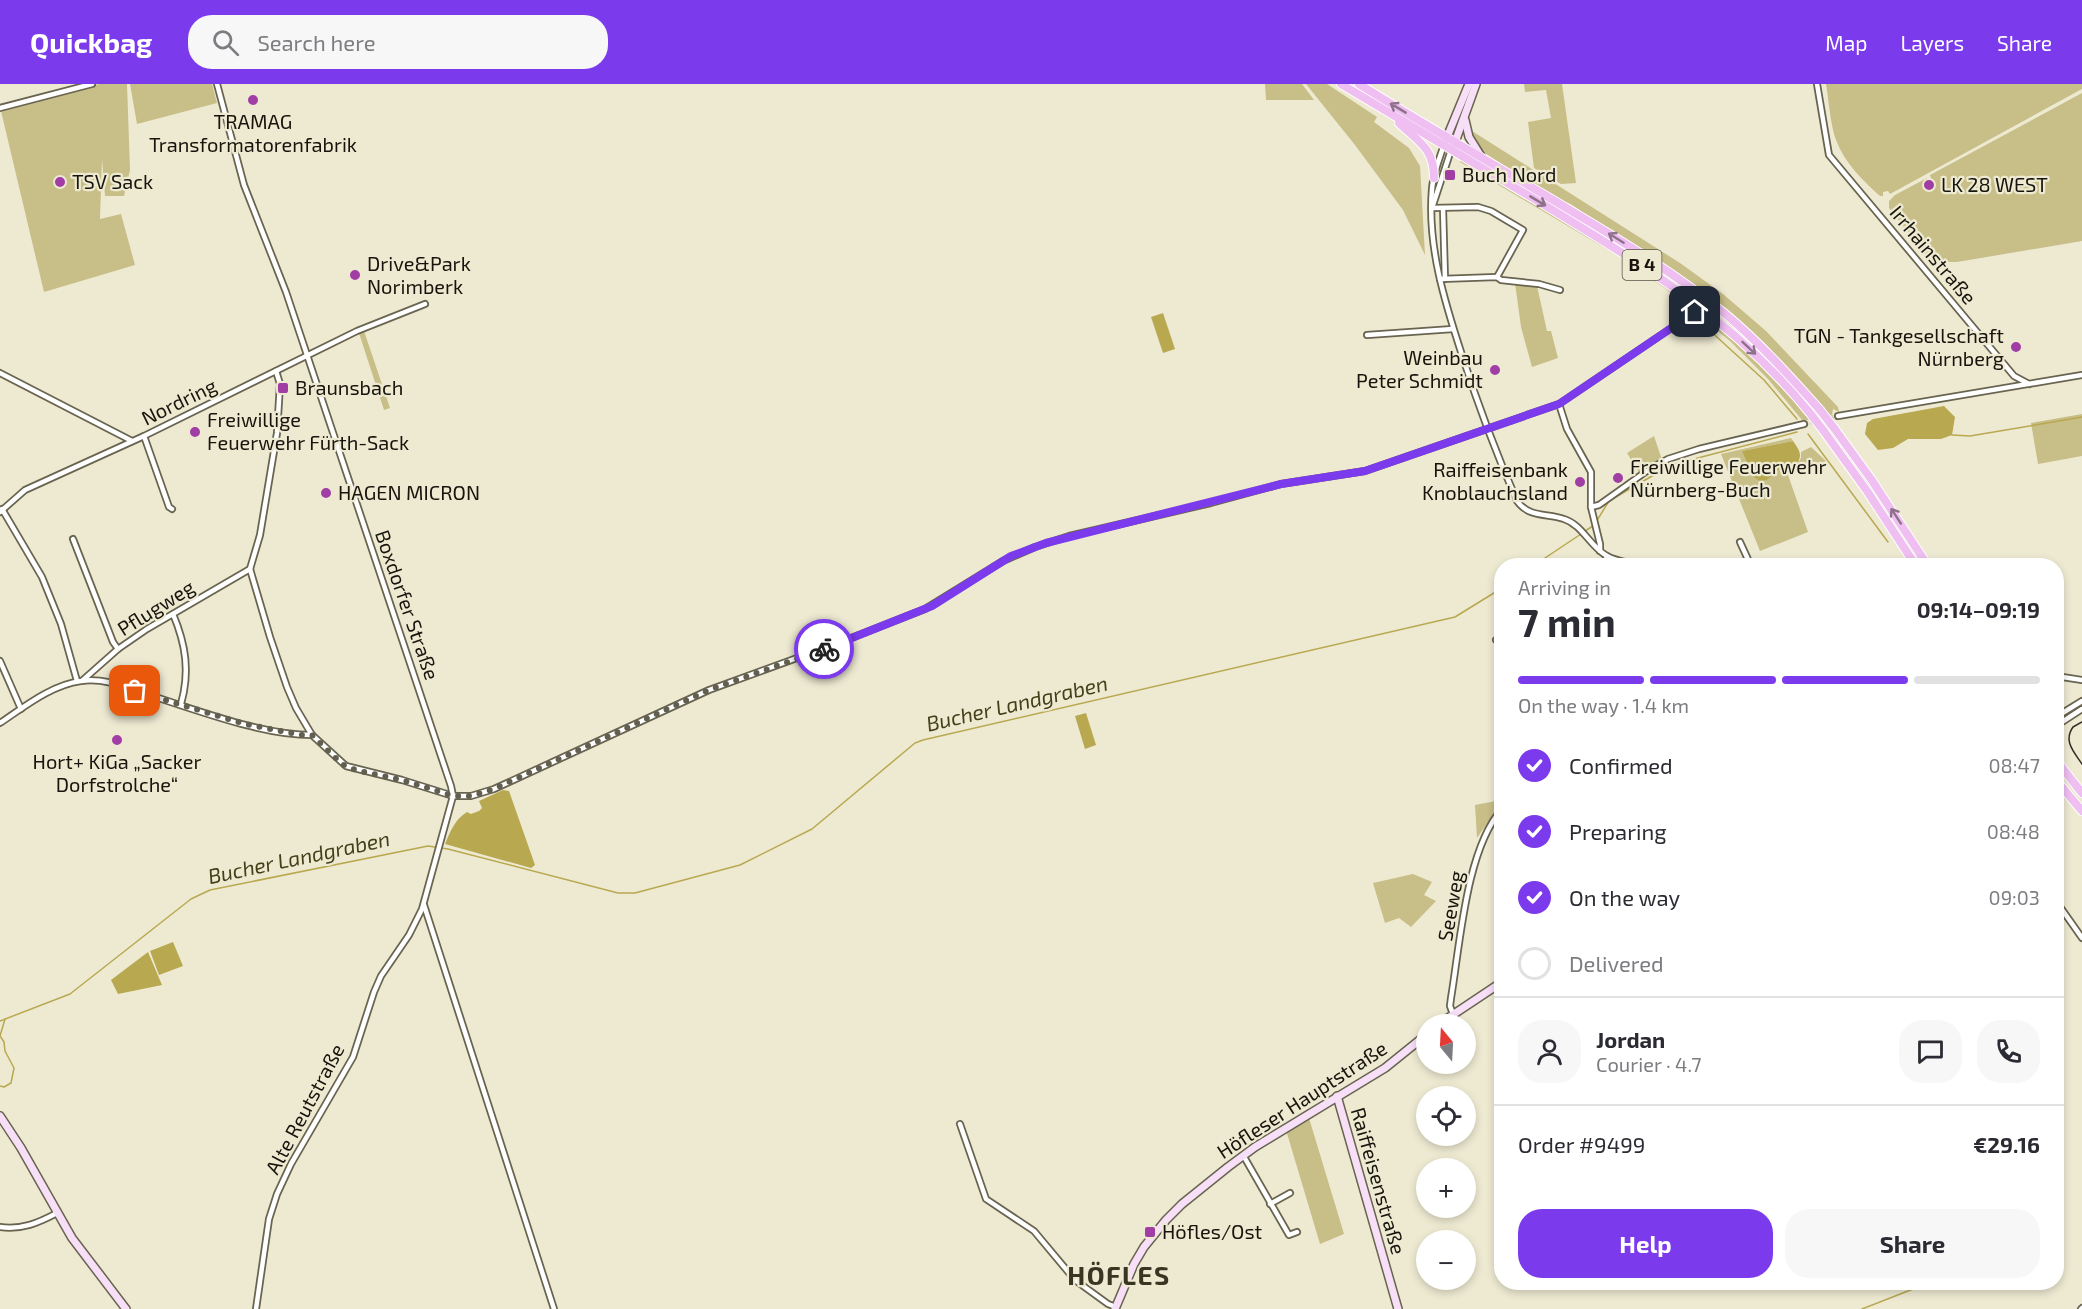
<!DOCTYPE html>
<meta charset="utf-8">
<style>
body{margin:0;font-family:"Exo 2",sans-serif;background:#f7f7f7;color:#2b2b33;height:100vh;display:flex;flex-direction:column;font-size:22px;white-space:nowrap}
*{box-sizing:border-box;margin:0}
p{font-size:20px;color:#7c7c81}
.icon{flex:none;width:33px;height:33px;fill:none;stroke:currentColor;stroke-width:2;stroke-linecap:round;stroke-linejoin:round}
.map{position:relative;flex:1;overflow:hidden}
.panel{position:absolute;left:1494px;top:474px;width:570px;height:732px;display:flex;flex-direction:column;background:#fff;border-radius:24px;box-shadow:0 3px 9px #0003}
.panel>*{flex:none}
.needle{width:39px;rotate:342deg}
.buttons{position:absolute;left:1416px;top:930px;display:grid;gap:12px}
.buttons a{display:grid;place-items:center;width:60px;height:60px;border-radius:50%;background:#fff;box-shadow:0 3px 9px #0003;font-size:30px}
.pin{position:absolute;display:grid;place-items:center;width:51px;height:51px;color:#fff;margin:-26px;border-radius:12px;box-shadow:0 3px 9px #0006}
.courier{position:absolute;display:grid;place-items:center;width:60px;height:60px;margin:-30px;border:4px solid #7c3aed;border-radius:50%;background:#fff;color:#222;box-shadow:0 2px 8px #0007}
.headline em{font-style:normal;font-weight:700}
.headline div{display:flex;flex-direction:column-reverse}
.headline{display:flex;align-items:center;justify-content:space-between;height:102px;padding:0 24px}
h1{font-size:39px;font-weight:700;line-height:45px}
.bar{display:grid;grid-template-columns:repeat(4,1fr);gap:9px 6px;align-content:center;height:72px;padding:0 24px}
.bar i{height:8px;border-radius:4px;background:#e1e1e2}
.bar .current{background:#7c3aed}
.bar p{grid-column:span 4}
.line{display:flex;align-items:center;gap:15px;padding:0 24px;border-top:2px solid #e1e1e2}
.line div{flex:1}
.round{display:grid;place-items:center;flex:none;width:63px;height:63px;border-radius:24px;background:#f7f7f7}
ol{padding:0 24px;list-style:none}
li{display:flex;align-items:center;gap:18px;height:66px}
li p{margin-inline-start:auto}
li .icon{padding:6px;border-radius:50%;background:#7c3aed;color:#fff;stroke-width:4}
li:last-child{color:#7c7c81}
li i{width:33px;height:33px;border:3px solid #e1e1e2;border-radius:50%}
.action{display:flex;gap:12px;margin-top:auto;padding:12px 24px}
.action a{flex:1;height:69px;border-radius:24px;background:#7c3aed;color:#fff;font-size:24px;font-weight:700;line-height:69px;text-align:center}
.action a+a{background:#f7f7f7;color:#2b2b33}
header{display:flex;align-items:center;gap:36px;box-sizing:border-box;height:84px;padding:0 30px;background:#7c3aed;color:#fff}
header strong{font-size:28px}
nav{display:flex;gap:33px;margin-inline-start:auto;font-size:21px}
.search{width:420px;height:54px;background:#f7f7f7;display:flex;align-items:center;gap:15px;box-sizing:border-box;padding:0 21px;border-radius:24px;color:#7c7c81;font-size:22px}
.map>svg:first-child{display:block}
.green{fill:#c8be87}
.water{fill:#b8a850}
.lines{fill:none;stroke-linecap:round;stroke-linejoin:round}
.stream{stroke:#b8a850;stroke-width:1.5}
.street-tunnel{stroke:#cecab4;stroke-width:4.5;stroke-dasharray:4.5 2;stroke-linecap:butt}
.street-casing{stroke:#686450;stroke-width:8}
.secondary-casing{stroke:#686450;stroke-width:10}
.primary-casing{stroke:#fff;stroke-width:10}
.street{stroke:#fff;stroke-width:4.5}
.secondary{stroke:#f7dff8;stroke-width:7}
.primary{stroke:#efbff1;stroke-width:8}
.tram{stroke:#302e24;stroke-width:1.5}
.primary-bridge-casing{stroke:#fff;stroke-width:10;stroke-linecap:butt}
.primary-bridge{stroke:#efbff1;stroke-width:8}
.oneway{stroke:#8d728a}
.done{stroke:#625f51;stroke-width:6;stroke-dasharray:0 10.8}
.route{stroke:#7c3aed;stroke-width:8}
.poi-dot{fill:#a03ea5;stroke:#eeead2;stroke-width:2}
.labels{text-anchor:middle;stroke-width:4.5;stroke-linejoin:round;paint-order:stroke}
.shield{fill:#eeead2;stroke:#575447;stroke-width:1.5}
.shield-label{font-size:18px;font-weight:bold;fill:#16140c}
.poi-label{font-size:20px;fill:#16140c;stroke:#eeead2;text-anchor:start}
.street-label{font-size:20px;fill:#16140c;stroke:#eeead2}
.water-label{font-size:21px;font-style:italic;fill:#453f19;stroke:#eeead2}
.district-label{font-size:26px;font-weight:bold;letter-spacing:1.5px;fill:#383522;stroke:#eeead2}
</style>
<header>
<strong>Quickbag</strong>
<div class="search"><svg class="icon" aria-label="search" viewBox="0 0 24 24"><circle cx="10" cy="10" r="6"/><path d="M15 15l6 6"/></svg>Search here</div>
<nav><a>Map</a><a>Layers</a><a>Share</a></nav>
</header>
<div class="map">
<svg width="2082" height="1225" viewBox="0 0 2082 1225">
<rect width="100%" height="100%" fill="#eeead2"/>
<g class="green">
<path d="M99,0H127L130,86L124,112H105L102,75L100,135L121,130L135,181L44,208L1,27Z"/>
<path d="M130,0H212L217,19L137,40Z"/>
<path d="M1265,0H1302L1314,16H1266Z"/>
<path d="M1306,0H1327L1377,33L1374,38L1409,64L1420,82L1425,171L1403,126L1355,61Z"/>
<path d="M1524,0H1562L1576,99L1561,100L1534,84L1528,38L1551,34L1546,6L1525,8Z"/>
<path d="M1826,0H2082V5L1890,110L1888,107L1883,108V112H1880C1863,97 1844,78 1836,56C1830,39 1829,18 1826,0Z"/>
<path d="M2082,9V157L1957,178H1942L1926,171L1889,124V117L1895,111L1927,94L1928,102L1933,101L1930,91Z"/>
<path d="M1472,47L1680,179L1723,210L1766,247L1838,323L1839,328L1833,325L1832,331L1829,332L1747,246L1588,134C1581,127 1570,117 1559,117L1480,66L1471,54L1474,53Z"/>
<path d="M1461,76L1616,167L1692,219L1755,273L1807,329L1810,336H1802L1768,295L1730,257L1666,205L1615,170L1460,78Z"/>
<path d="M1512,98C1589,137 1665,183 1731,239C1764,267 1793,299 1820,332L1816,333L1733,246Z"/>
<path d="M1515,199L1537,202L1547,247H1551L1558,274L1532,283L1521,243Z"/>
<path d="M364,247L390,324L384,326L359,249Z"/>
<path d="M2082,330V372L2038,380L2031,339Z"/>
<path d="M1826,339L1863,389L1925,481H1918L1822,341Z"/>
<path d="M1654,352L1662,376L1640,390L1627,369Z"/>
<path d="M1791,354L1793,357L1742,367L1767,396L1779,386L1797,380L1801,374V368L1811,363L1826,377L1788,391L1808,448L1760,467L1721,370Z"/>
<path d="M1501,716V719L1477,754L1475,721Z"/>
<path d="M1413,790L1432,798L1424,811L1436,817L1411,843L1399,834L1385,839L1373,799Z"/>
<path d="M1309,1034L1344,1150L1320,1160L1286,1046Z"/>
</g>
<g class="water">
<path d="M1163,229L1175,265L1163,269L1151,233Z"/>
<path d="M1944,322L1955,333L1952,351L1941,355H1908L1893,364L1878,366L1865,350L1867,339L1873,335Z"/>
<path d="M1793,357C1799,366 1803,370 1797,380L1779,386L1767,396L1760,397L1754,393L1742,367Z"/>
<path d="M1086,629L1096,661L1085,665L1075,632Z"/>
<path d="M503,706L509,707L535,781L531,784L445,760C450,748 455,735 467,728L471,730L479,727L482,724L479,717Z"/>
<path d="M173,858L183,882L159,891L150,867Z"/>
<path d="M148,868L162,901L118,910L111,896Z"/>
</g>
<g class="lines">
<g class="stream">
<path d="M1696,234L1764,296L1797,335"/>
<path d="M1808,350L1888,458"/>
<path d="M1952,351L1970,352L2082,333"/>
<path d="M1596,438L1609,417L1671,381L1797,348"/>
<path d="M1585,447L1593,442"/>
<path d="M1533,482L1581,450"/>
<path d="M0,937L70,910L191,815L210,806L428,762L448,765L618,809H635L740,781L812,745L915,659L923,656L1455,533L1502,504"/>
<path d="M0,1002L4,1003L11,999L14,984L5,967L4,958L0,952L5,935"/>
<path d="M1862,1225L1931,1198"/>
</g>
<path class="street-tunnel" d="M1804,340L1838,332"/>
<defs>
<g id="street">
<path d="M217,0L244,101L286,208L451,702L453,712L422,825L409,851L381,892L374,908L353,973L291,1080L277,1110L269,1135L256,1225"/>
<path d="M1817,0L1829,71L2014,292L2029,300"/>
<path d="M0,24L92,0"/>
<path d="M1444,61C1439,75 1433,91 1432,105C1427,162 1445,219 1462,271C1478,321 1496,369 1517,417C1529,434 1547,429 1564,435C1583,441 1590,463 1607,472C1616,477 1628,478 1639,482"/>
<path d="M1433,121L1451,66"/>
<path d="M1432,124L1478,123L1491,127L1523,146L1497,193"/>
<path d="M1443,124L1445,195"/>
<path d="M1440,195L1497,193L1501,196L1539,200L1560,206"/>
<path d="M1367,251L1453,245"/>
<path d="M276,287L280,300L277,349L260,451L250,485L270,553L287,603L296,624L312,651L346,682L402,696L453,712H471L494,705L709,606L841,558L925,525L1003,477L1035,463L1069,452L1211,419L1281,400L1365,387L1559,320L1695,228"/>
<path d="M0,289L132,357"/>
<path d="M1559,320L1567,345L1591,388V423L1600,460V467"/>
<path d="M1838,332L2082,291"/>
<path d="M144,352L169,423L172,425"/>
<path d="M1591,423L1599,421L1651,384L1668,375L1699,365L1804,340"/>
<path d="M2,425L42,493L61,540L77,597"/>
<path d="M0,428L25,406L144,352L357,247L425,220"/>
<path d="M73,455L113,558L118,565"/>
<path d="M1740,458L1751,482"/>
<path d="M1604,482L1607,472"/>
<path d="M173,530C186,561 190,588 181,620"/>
<path d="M1496,556L1502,554"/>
<path d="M0,577L21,625"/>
<path d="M2056,592L2082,596"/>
<path d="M83,596L118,565L147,545L250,485"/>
<path d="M2056,633L2082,617"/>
<path d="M0,639C24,623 51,601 81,597C105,593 130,605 152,612C200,627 262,651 312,651"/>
<path d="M2056,642L2082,625"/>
<path d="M2056,817L2082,854"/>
<path d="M424,821L554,1225"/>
<path d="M1453,930L1450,922L1451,914C1460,861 1466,765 1502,725"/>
<path d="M960,1040L986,1115L1034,1147L1075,1196L1108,1220L1116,1223"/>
<path d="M1243,1071L1289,1151L1297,1148"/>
<path d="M1270,1120L1290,1109"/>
<path d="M0,1143C22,1146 38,1139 57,1129"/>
<path d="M2081,1225L2082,1224"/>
</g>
<g id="secondary">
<path d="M1465,36L1469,53L1482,74"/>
<path d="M1445,58L1469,0"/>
<path d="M1454,61L1476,0"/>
<path d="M1439,940L1502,898"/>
<path d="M1337,1012L1398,1225"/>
<path d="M0,1032L21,1064L72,1154L126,1225"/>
<path d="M1115,1225L1134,1180L1144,1163L1166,1136L1182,1120L1228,1083L1255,1063L1385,984L1426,951"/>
</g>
<g id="primary">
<path d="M1341,0C1408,40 1474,79 1541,119C1642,180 1733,235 1809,328"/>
<path d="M1359,0C1429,44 1502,85 1573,128C1625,159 1677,191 1724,229C1759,258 1790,292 1820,326"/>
<path d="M1399,39C1419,58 1434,64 1434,94"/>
<path d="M1834,344L1871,395L1928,482"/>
<path d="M1823,346L1867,407L1916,482"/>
<path d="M2056,676L2082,709"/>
<path d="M2056,696L2082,727"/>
</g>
</defs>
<use href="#street" class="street-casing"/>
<use href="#secondary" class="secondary-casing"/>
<use href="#primary" class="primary-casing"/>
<use href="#street" class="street"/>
<use href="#secondary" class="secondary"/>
<use href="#primary" class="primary"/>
<path class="tram" d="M2082,638L2073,643C2063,657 2074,668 2082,680"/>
<defs>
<g id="primary-bridge">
<path d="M1820,326L1834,344"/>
<path d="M1809,328L1823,346"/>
</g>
</defs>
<use href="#primary-bridge" class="primary-bridge-casing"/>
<use href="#primary-bridge" class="primary-bridge"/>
</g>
<defs><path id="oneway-shaft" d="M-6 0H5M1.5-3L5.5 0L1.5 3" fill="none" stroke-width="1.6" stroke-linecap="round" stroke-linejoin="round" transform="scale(1.5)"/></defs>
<g class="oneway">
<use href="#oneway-shaft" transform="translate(1398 24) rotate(-149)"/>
<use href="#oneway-shaft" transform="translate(1538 117) rotate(31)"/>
<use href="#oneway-shaft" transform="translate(1616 154) rotate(-148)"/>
<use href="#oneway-shaft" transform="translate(1749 264) rotate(43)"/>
<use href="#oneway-shaft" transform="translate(1896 432) rotate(-123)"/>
</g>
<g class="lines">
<path class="done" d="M135,607L245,640L301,651H312L339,677L345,682L359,687L402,696L453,712H471L494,705L709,606L824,565"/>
<path class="route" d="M824,565L932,522L1011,472L1046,459L1281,400L1365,387L1559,320L1695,228"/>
</g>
<g class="poi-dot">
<circle cx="253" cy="16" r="6"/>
<rect x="1444" y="85" width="12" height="12" rx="3"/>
<circle cx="60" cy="98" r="6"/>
<circle cx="1929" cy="101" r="6"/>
<circle cx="355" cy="191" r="6"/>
<circle cx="2016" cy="263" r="6"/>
<circle cx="1495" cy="286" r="6"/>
<rect x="277" y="298" width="12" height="12" rx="3"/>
<circle cx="195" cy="348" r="6"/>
<circle cx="1618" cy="394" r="6"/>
<circle cx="1580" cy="398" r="6"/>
<circle cx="326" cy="409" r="6"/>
<circle cx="117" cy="656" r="6"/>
<rect x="1144" y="1142" width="12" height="12" rx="3"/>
</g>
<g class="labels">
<rect class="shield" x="1622.5" y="166" width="39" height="30" rx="4.5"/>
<g class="shield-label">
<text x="1642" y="187">B 4</text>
</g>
<g class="poi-label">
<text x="253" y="45" text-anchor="middle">TRAMAG<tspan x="253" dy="23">Transformatorenfabrik</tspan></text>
<text x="1462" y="98">Buch Nord</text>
<text x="72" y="105">TSV Sack</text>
<text x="1941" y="108">LK 28 WEST</text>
<text x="367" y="187">Drive&amp;Park<tspan x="367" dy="23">Norimberk</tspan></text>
<text x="2004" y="259" text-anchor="end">TGN - Tankgesellschaft<tspan x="2004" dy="23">Nürnberg</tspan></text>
<text x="1483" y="281" text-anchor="end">Weinbau<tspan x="1483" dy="23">Peter Schmidt</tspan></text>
<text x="295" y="311">Braunsbach</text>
<text x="207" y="343">Freiwillige<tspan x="207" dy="23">Feuerwehr Fürth-Sack</tspan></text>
<text x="1630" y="390">Freiwillige Feuerwehr<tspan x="1630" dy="23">Nürnberg-Buch</tspan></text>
<text x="1568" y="393" text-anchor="end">Raiffeisenbank<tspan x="1568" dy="23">Knoblauchsland</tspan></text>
<text x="338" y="416">HAGEN MICRON</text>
<text x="117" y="685" text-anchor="middle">Hort+ KiGa „Sacker<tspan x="117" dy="23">Dorfstrolche“</tspan></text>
<text x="1162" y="1155">Höfles/Ost</text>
</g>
<g class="street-label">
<text transform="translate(1933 171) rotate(50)" y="7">Irrhainstraße</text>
<text transform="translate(179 318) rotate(-26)" y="7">Nordring</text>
<text transform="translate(407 521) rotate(71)" y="7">Boxdorfer Straße</text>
<text transform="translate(156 524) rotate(-32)" y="7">Pflugweg</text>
<text transform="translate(1451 822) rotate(-80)" y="7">Seeweg</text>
<text transform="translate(1302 1016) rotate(-33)" y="7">Höfleser Hauptstraße</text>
<text transform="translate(305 1025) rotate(-62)" y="7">Alte Reutstraße</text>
<text transform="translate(1378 1097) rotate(74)" y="7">Raiffeisenstraße</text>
</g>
<g class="water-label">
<text transform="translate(1017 620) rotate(-13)" y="7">Bucher Landgraben</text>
<text transform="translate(299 774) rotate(-12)" y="7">Bucher Landgraben</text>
</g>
<g class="district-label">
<text x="1119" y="1201">HÖFLES</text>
</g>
</g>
</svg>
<div class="buttons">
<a><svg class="needle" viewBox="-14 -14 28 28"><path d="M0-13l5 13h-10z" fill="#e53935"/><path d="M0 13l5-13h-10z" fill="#7c7c81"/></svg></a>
<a><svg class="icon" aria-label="locate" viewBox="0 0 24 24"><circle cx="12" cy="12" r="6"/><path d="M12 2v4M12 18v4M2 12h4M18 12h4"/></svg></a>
<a>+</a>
<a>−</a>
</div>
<div class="pin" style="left:135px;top:607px;background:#ea580c"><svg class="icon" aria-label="bag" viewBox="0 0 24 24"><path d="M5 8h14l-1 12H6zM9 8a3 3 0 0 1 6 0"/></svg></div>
<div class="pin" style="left:1695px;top:228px;background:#1f2937"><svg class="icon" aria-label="home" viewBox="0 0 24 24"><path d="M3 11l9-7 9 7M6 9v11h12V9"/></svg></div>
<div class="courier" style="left:824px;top:565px"><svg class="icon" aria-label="bike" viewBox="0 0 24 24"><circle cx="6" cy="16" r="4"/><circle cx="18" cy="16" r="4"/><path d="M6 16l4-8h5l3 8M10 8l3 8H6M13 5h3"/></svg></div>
<section class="panel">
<div class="headline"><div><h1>7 min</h1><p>Arriving in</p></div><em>09:14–09:19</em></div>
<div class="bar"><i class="current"></i><i class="current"></i><i class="current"></i><i></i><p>On the way · 1.4 km</p></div>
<ol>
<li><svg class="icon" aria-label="check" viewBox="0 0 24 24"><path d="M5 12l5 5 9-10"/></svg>Confirmed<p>08:47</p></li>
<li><svg class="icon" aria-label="check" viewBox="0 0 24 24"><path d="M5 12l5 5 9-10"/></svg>Preparing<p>08:48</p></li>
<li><svg class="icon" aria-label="check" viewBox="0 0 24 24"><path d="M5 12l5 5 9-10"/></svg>On the way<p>09:03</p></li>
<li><i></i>Delivered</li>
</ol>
<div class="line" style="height:108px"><a class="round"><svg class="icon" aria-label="person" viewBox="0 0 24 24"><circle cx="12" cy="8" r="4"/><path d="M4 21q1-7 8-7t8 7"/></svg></a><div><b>Jordan</b><p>Courier · 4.7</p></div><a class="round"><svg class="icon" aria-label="chat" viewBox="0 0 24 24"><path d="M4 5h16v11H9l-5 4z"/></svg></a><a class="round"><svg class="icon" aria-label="phone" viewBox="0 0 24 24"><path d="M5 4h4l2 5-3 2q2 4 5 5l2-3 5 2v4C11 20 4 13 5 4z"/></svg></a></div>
<div class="line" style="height:78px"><div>Order #9499</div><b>€29.16</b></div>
<div class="action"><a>Help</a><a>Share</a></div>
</section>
</div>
